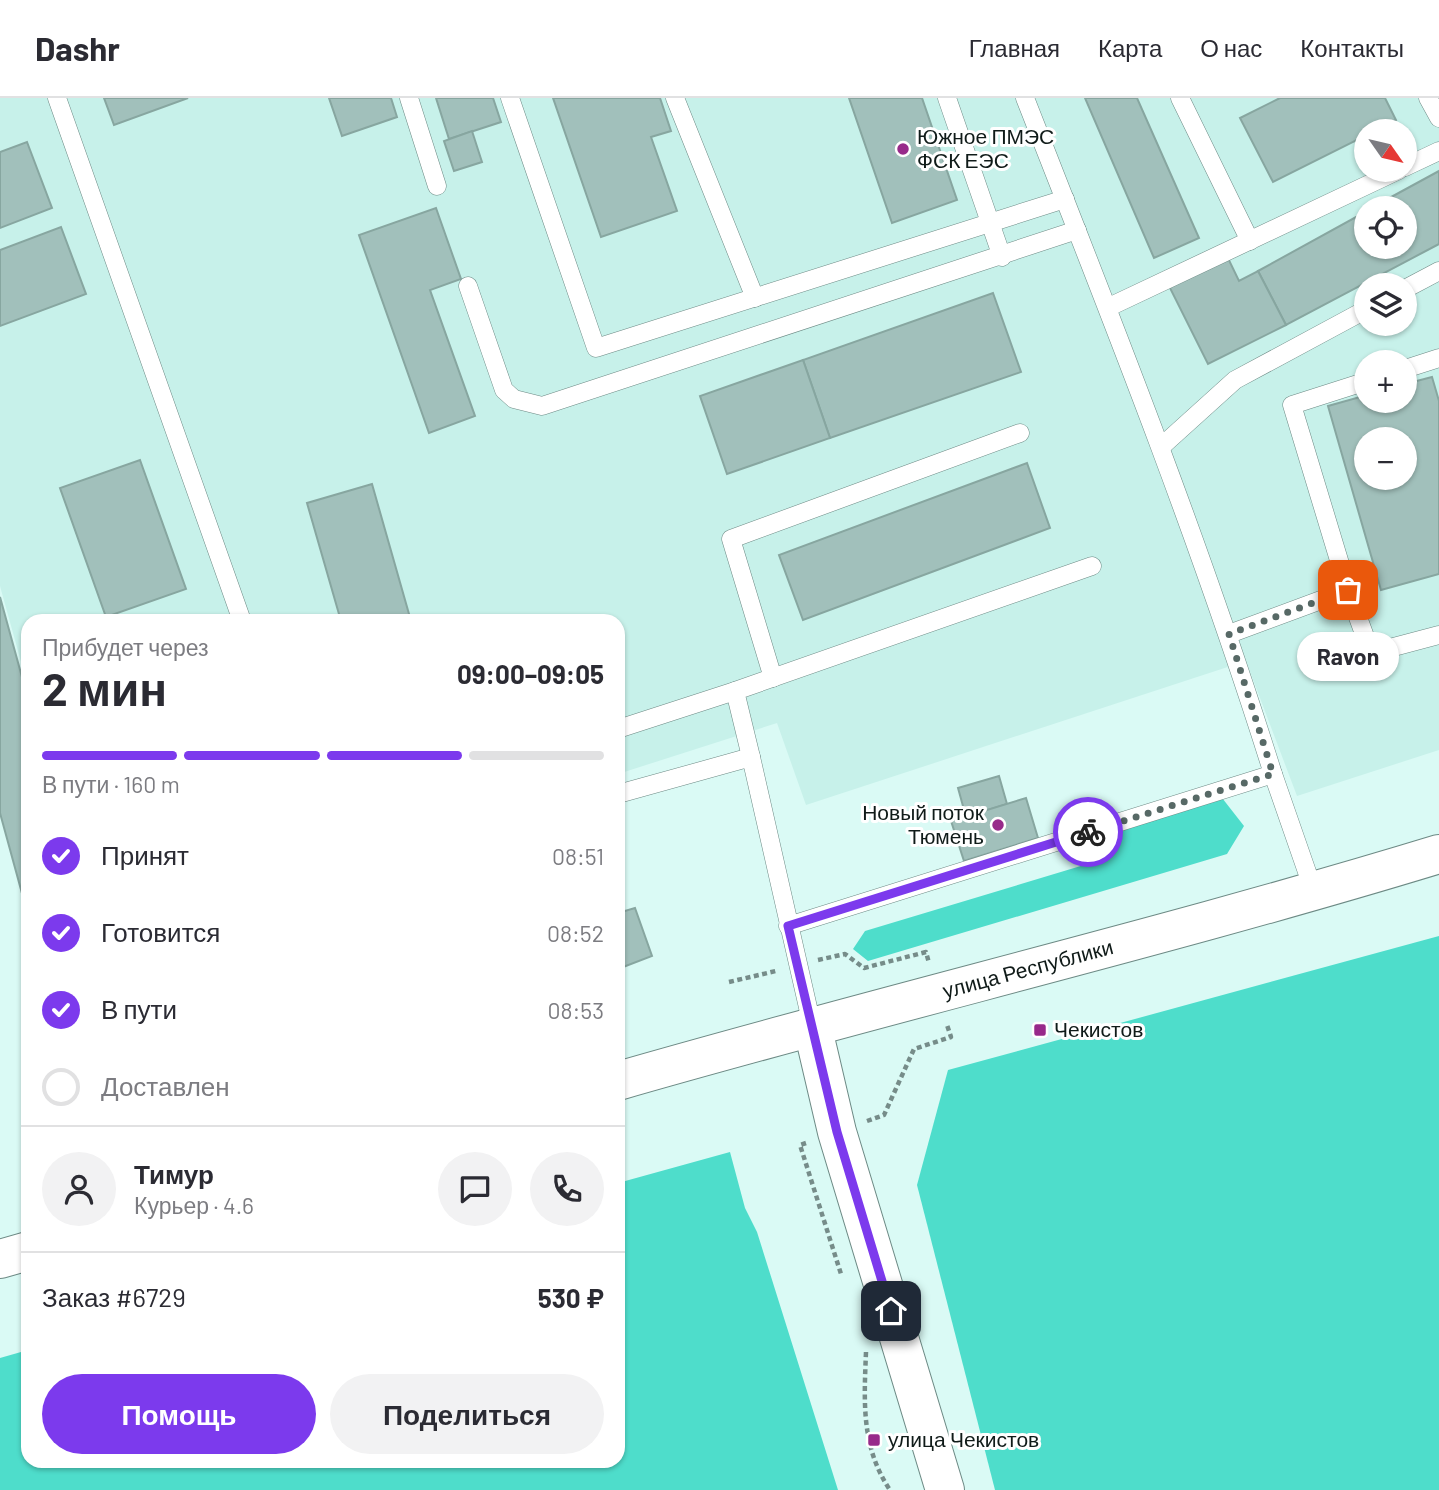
<!DOCTYPE html>
<html lang="ru">
<meta charset="utf-8">
<style>
body{margin:0;font-family:Barlow,sans-serif;background:#f2f2f3;color:#2b2b33;height:100vh;display:flex;flex-direction:column;font-size:26px;white-space:nowrap}
*{box-sizing:border-box;margin:0}
p{font-size:23px;color:#7c7c81}
.icon{flex:none;width:38px;height:38px;fill:none;stroke:currentColor;stroke-width:2;stroke-linecap:round;stroke-linejoin:round}
.map{position:relative;flex:1;overflow:hidden}
.details{position:absolute;left:21px;top:516px;width:604px;height:854px;display:flex;flex-direction:column;background:#fff;border-radius:21px;box-shadow:0 2px 5px #0004}
.details>*{flex:none}
.needle{width:46px;rotate:124deg}
.tools{position:absolute;left:1354px;top:21px;display:grid;gap:14px}
.tools a{display:grid;place-items:center;width:63px;height:63px;border-radius:50%;background:#fff;box-shadow:0 2px 5px #0004;font-size:35px}
.pin{position:absolute;display:grid;place-items:center;width:60px;height:60px;color:#fff;margin:-30px;border-radius:14px;box-shadow:0 4px 10px #0006}
.courier{position:absolute;display:grid;place-items:center;width:70px;height:70px;margin:-35px;border:5px solid #7c3aed;border-radius:50%;background:#fff;color:#222;box-shadow:0 2px 9px #0007}
.bubble{position:absolute;height:49px;border-radius:24px;background:#fff;box-shadow:0 2px 5px #0004;font-size:23px;font-weight:700;line-height:49px;text-align:center}
.head em{font-style:normal;font-weight:700}
.head div{display:flex;flex-direction:column-reverse}
.head{display:flex;align-items:center;justify-content:space-between;height:119px;padding:0 21px}
h1{font-size:46px;font-weight:700;line-height:52px}
.bar{display:grid;grid-template-columns:repeat(4,1fr);gap:10px 7px;align-content:center;height:84px;padding:0 21px}
.bar i{height:9px;border-radius:5px;background:#e1e1e2}
.bar .active{background:#7c3aed}
.bar p{grid-column:span 4}
.line{display:flex;align-items:center;gap:18px;padding:0 21px;border-top:2px solid #e1e1e2}
.line div{flex:1}
.round{display:grid;place-items:center;flex:none;width:74px;height:74px;border-radius:37px;background:#f2f2f3}
ol{padding:0 21px;list-style:none}
li{display:flex;align-items:center;gap:21px;height:77px}
li p{margin-inline-start:auto}
li .icon{padding:7px;border-radius:50%;background:#7c3aed;color:#fff;stroke-width:4}
li:last-child{color:#7c7c81}
li i{width:38px;height:38px;border:4px solid #e1e1e2;border-radius:50%}
.action{display:flex;gap:14px;margin-top:auto;padding:14px 21px}
.action a{flex:1;height:80px;border-radius:42px;background:#7c3aed;color:#fff;font-size:28px;font-weight:700;line-height:80px;text-align:center}
.action a+a{background:#f2f2f3;color:#2b2b33}
header{display:flex;align-items:center;gap:42px;box-sizing:border-box;height:98px;padding:0 35px;background:#fff;border-bottom:2px solid #e1e1e2}
header strong{font-size:33px}
nav{display:flex;gap:38px;margin-inline-start:auto;font-size:24px}
.map>svg:first-child{display:block}
.built{fill:#c7f1ea;fill-rule:evenodd}
.forest{fill:#4eddcb}
.building{fill:#a1c0bb;stroke:#87a6a0;stroke-width:2;fill-rule:evenodd}
.lines{fill:none;stroke-linecap:round;stroke-linejoin:round}
.lane-casing{stroke:#6d8a85;stroke-width:19}
.secondary-casing{stroke:#6d8a85;stroke-width:40}
.primary-casing{stroke:#6d8a85;stroke-width:40}
.path{stroke:#768c89;stroke-width:4.5;stroke-dasharray:5 3.5;stroke-linecap:butt}
.lane{stroke:#fff;stroke-width:18}
.secondary{stroke:#fff;stroke-width:38}
.primary{stroke:#fff;stroke-width:38}
.done{stroke:#576966;stroke-width:7;stroke-dasharray:0 12.6}
.route{stroke:#7c3aed;stroke-width:9}
.poi-dot{fill:#972a8a;stroke:#fff;stroke-width:2.5}
.labels{text-anchor:middle;stroke-width:6;stroke-linejoin:round;paint-order:stroke}
.poi-label{font-size:21px;fill:#101b19;stroke:#fff;text-anchor:start}
.street-label{font-size:21px;fill:#101b19;stroke:#fff}
</style>
<header>
<strong>Dashr</strong>
<nav><a>Главная</a><a>Карта</a><a>О нас</a><a>Контакты</a></nav>
</header>
<div class="map">
<svg width="1439" height="1392" viewBox="0 0 1439 1392">
<rect width="100%" height="100%" fill="#dafaf5"/>
<path class="built" d="M0,0H1439V652L1297,698L1246,563L806,707L777,625L618,676V523H28V589L0,488ZM1367,33H1405V72H1367ZM1367,110H1405V149H1367ZM1367,187H1405V226H1367ZM1367,264H1405V303H1367ZM1367,341H1405V380H1367Z"/>
<g class="forest">
<path d="M1219,696L1244,728L1227,756L868,863L853,851L865,833L1094,764L1123,724Z"/>
<path d="M1439,838V1392H995L917,1087L948,972Z"/>
<path d="M730,1054L745,1110L757,1134L838,1392H0V1260L28,1252V1363H618V1085Z"/>
</g>
<g class="building">
<path d="M104,0H188L114,27Z"/>
<path d="M329,0H391L397,19L342,38Z"/>
<path d="M436,0H493L501,24L449,41Z"/>
<path d="M553,0H660L671,33L651,39L677,113L601,139Z"/>
<path d="M849,0H922L957,102L892,125Z"/>
<path d="M1085,0H1137L1199,140L1154,160Z"/>
<path d="M1280,0H1385L1396,22L1374,33H1367V37L1273,84L1240,20Z"/>
<path d="M472,33L482,64L454,73L444,43Z"/>
<path d="M27,44L52,110L0,130V54Z"/>
<path d="M1439,73V146L1286,227L1258,173L1367,113V149H1405V110H1371Z"/>
<path d="M436,110L461,181L430,192L475,318L429,335L359,137Z"/>
<path d="M61,129L86,196L0,228V152Z"/>
<path d="M1226,156L1239,183L1258,173L1286,227L1208,266L1168,186Z"/>
<path d="M993,195L1021,274L830,340L803,262Z"/>
<path d="M803,262L830,340L727,376L700,298Z"/>
<path d="M1432,279L1439,303V476L1381,492L1328,308L1367,297V303H1405V286ZM1367,341H1405V380H1367Z"/>
<path d="M140,362L186,491L106,519L60,390Z"/>
<path d="M1027,365L1050,430L803,522L779,457Z"/>
<path d="M372,386L411,523H341L307,405Z"/>
<path d="M0,499L28,601V798L23,799L0,715Z"/>
<path d="M999,678L1007,706L966,719L958,690Z"/>
<path d="M1026,700L1038,740L964,763L951,723Z"/>
<path d="M635,810L652,858L618,871V815Z"/>
</g>
<g class="lines">
<defs>
<g id="lane">
<path d="M57,0L242,523"/>
<path d="M409,0L437,88"/>
<path d="M510,0L596,250L1065,101"/>
<path d="M675,0L755,200"/>
<path d="M947,0L1002,159"/>
<path d="M1025,0C1113,224 1201,446 1273,676"/>
<path d="M1180,0L1250,143"/>
<path d="M1428,0L1439,20"/>
<path d="M1405,69L1439,53"/>
<path d="M468,188L504,292L514,301L542,308L1077,132"/>
<path d="M1405,191L1439,173"/>
<path d="M1109,209L1399,72"/>
<path d="M1405,271L1439,260"/>
<path d="M1367,283L1292,307L1348,492L1371,555L1439,537"/>
<path d="M1162,348L1235,282L1367,211"/>
<path d="M1229,536L1348,492"/>
<path d="M773,580L731,441L1020,335"/>
<path d="M618,631L735,593"/>
<path d="M751,659L735,593L1092,468"/>
<path d="M618,696L751,659L812,927"/>
<path d="M788,828L1273,676L1314,794"/>
</g>
<path id="secondary" d="M812,927L837,1034L945,1392"/>
<g id="primary">
<path id="s1" d="M618,983C891,904 1167,839 1439,756"/>
<path d="M0,1161L28,1153"/>
</g>
</defs>
<use href="#lane" class="lane-casing"/>
<use href="#secondary" class="secondary-casing"/>
<use href="#primary" class="primary-casing"/>
<g class="path">
<path d="M818,862L845,856L864,870L926,854L929,865"/>
<path d="M729,884L776,873"/>
<path d="M867,1023L884,1017L914,951L951,939L947,927"/>
<path d="M806,1045L800,1047L841,1176"/>
<path d="M866,1254C864,1304 861,1349 890,1392"/>
</g>
<use href="#lane" class="lane"/>
<use href="#secondary" class="secondary"/>
<use href="#primary" class="primary"/>
</g>
<g class="lines">
<path class="done" d="M1088,734L1273,676L1229,536L1348,492"/>
<path class="route" d="M891,1213L837,1034L788,828L1088,734"/>
</g>
<g class="poi-dot">
<circle cx="903" cy="51" r="7"/>
<circle cx="998" cy="727" r="7"/>
<rect x="1033" y="925" width="14" height="14" rx="3.5"/>
<rect x="867" y="1335" width="14" height="14" rx="3.5"/>
</g>
<g class="labels">
<g class="poi-label">
<text x="917" y="46">Южное ПМЭС<tspan x="917" dy="24">ФСК ЕЭС</tspan></text>
<text x="984" y="722" text-anchor="end">Новый поток<tspan x="984" dy="24">Тюмень</tspan></text>
<text x="1054" y="939">Чекистов</text>
<text x="888" y="1349">улица Чекистов</text>
</g>
<g class="street-label">
<text dy="7" stroke="none"><textPath href="#s1" startOffset="425">улица Республики</textPath></text>
</g>
</g>
</svg>
<div class="tools">
<a><svg class="needle" viewBox="-14 -14 28 28"><path d="M0-13l5 13h-10z" fill="#e53935"/><path d="M0 13l5-13h-10z" fill="#7c7c81"/></svg></a>
<a><svg class="icon" aria-label="locate" viewBox="0 0 24 24"><circle cx="12" cy="12" r="6"/><path d="M12 2v4M12 18v4M2 12h4M18 12h4"/></svg></a>
<a><svg class="icon" aria-label="layers" viewBox="0 0 24 24"><path d="M12 4l9 5-9 5-9-5zM3 14l9 5 9-5"/></svg></a>
<a>+</a>
<a>−</a>
</div>
<div class="pin" style="left:1348px;top:492px;background:#ea580c"><svg class="icon" aria-label="bag" viewBox="0 0 24 24"><path d="M5 8h14l-1 12H6zM9 8a3 3 0 0 1 6 0"/></svg></div>
<div class="pin" style="left:891px;top:1213px;background:#1f2937"><svg class="icon" aria-label="home" viewBox="0 0 24 24"><path d="M3 11l9-7 9 7M6 9v11h12V9"/></svg></div>
<div class="courier" style="left:1088px;top:734px"><svg class="icon" aria-label="bike" viewBox="0 0 24 24"><circle cx="6" cy="16" r="4"/><circle cx="18" cy="16" r="4"/><path d="M6 16l4-8h5l3 8M10 8l3 8H6M13 5h3"/></svg></div>
<div class="bubble" style="left:1297px;top:534px;width:102px">Ravon</div>
<section class="details">
<div class="head"><div><h1>2 мин</h1><p>Прибудет через</p></div><em>09:00–09:05</em></div>
<div class="bar"><i class="active"></i><i class="active"></i><i class="active"></i><i></i><p>В пути · 160 m</p></div>
<ol>
<li><svg class="icon" aria-label="check" viewBox="0 0 24 24"><path d="M5 12l5 5 9-10"/></svg>Принят<p>08:51</p></li>
<li><svg class="icon" aria-label="check" viewBox="0 0 24 24"><path d="M5 12l5 5 9-10"/></svg>Готовится<p>08:52</p></li>
<li><svg class="icon" aria-label="check" viewBox="0 0 24 24"><path d="M5 12l5 5 9-10"/></svg>В пути<p>08:53</p></li>
<li><i></i>Доставлен</li>
</ol>
<div class="line" style="height:126px"><a class="round"><svg class="icon" aria-label="person" viewBox="0 0 24 24"><circle cx="12" cy="8" r="4"/><path d="M4 21q1-7 8-7t8 7"/></svg></a><div><b>Тимур</b><p>Курьер · 4.6</p></div><a class="round"><svg class="icon" aria-label="chat" viewBox="0 0 24 24"><path d="M4 5h16v11H9l-5 4z"/></svg></a><a class="round"><svg class="icon" aria-label="phone" viewBox="0 0 24 24"><path d="M5 4h4l2 5-3 2q2 4 5 5l2-3 5 2v4C11 20 4 13 5 4z"/></svg></a></div>
<div class="line" style="height:91px"><div>Заказ #6729</div><b>530 ₽</b></div>
<div class="action"><a>Помощь</a><a>Поделиться</a></div>
</section>
</div>
